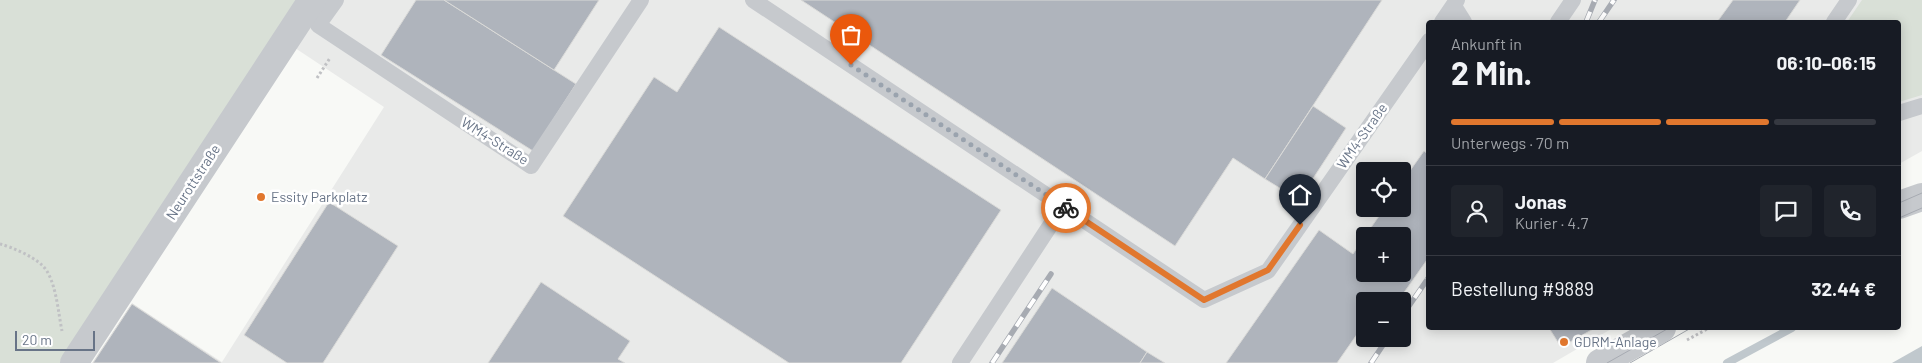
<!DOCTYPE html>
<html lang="de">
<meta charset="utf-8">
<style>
body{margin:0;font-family:Barlow,sans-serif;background:#20242c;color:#f1f3f6;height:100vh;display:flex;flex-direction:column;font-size:19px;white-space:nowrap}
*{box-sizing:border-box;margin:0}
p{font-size:16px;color:#9ea1a6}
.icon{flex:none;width:28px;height:28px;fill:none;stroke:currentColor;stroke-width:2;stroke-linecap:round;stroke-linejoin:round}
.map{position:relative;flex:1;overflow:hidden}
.sheet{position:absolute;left:1426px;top:20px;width:475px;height:310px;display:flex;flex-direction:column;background:#171b24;border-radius:5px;box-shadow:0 2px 12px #0003}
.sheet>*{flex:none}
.controls{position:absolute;left:1356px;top:162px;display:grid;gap:10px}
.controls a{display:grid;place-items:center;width:55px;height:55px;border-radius:5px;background:#171b24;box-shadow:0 2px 12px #0003;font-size:25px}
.scale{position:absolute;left:15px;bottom:12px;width:80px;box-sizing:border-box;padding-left:5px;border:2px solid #687487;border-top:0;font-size:14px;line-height:18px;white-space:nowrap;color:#687487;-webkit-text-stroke:4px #fff;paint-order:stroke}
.pin{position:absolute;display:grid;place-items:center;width:42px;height:42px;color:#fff;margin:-51px -21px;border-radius:50% 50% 50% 0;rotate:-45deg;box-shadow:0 0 5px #0007}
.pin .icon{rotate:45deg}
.courier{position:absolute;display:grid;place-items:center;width:50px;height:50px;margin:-25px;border:4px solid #e1772e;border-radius:50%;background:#fff;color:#222;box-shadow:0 1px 6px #0007}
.overview em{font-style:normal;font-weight:700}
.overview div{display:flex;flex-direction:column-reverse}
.overview{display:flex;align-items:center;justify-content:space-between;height:85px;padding:0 25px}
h1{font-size:32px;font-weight:700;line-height:38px}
.bar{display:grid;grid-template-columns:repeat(4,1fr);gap:8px 5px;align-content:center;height:60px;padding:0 25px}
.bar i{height:6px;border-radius:4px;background:#363941}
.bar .active{background:#e1772e}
.bar p{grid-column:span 4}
.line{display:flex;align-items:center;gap:12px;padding:0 25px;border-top:1px solid #363941}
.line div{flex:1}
.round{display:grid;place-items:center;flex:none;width:52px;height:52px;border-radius:5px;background:#20242c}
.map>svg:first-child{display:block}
.built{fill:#e9eae9;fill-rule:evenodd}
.green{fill:#d9e0d7}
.water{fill:#c0c8cd}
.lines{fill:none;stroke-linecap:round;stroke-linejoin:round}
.stream{stroke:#c0c8cd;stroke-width:8}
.building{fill:#afb4bc;stroke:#dadad8}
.path{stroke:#c0c1c4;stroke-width:3;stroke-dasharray:2.5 2.5;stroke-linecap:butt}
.service{stroke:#c6c9cd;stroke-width:16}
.minor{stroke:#c6c9cd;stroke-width:28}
.tertiary{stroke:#c6c9cd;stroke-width:28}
.tram{stroke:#a7abb2;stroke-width:1}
.rail-casing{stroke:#a7abb2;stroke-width:5.5}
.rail{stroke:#fff;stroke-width:4;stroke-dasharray:11;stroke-linecap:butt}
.done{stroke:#9aa3ae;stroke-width:5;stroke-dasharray:0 9}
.route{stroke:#e1772e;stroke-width:6}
.poi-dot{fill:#e1772e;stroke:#fff;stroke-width:2}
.labels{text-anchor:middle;stroke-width:5;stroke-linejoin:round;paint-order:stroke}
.street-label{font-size:14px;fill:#687487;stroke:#fff}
.poi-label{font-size:14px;fill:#687487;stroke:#fff;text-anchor:start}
</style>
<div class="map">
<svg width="1922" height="363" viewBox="0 0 1922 363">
<rect width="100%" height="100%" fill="#f8f9f6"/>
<path class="built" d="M322,0H1922V151L1899,164V22H1429V328H1613L1553,363H92L132,303L222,362L384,107L292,46ZM1365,171H1402V209H1365ZM1365,236H1402V274H1365ZM1365,301H1402V339H1365Z"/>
<g class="green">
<path d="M0,0H298L60,363H0Z"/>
<path d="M1862,0H1922V95L1899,102V22H1847Z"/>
</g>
<path class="water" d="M1922,346V363H1892Z"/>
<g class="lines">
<path class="stream" d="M1727,363L1792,328"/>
</g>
<g class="building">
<path d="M416,0H444L576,84L533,151L381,55Z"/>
<path d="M444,0H599L554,70Z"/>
<path d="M801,0H1382L1265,179L1233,158L1175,246Z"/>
<path d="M1733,0H1800L1785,22H1717Z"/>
<path d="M719,27L1001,210L901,363H789L563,216L654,77L677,92Z"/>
<path d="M1313,106L1346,128L1299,200L1265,179Z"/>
<path d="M1424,151L1429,155V257L1398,301H1365V333L1360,330L1337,363H1226L1319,230L1353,254L1365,236V274H1402V236H1365L1384,209H1402V182Z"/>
<path d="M329,202L398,246L323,363H287L244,335Z"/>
<path d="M541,282L630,341L618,359L625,363H488Z"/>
<path d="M1052,288L1147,352L1140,363H1002Z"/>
<path d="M132,304L221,363H93Z"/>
<path d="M1549,328H1595L1561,347Z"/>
<path d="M1147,352L1165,363H1140Z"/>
</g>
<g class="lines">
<g class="path">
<path d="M317,78L330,58"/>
<path d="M0,244C12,247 32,256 42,265C56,278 58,312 62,331"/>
<path d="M1687,340L1709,328"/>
</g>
<g class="service">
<path d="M336,0L318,25L531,166L641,0"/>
<path d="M753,0L1204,300L1268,271L1429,41"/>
<path d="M1454,6L1464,22"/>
<path d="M1442,22L1457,0"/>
<path d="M1558,22L1573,0"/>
<path d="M1834,22L1849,0"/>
<path d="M1899,113L1922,106"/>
<path d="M960,363L1063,206"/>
</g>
<path class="minor" d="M74,363L312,0"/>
<g class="tertiary">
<path d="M1899,205L1922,197"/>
<path d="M1600,363L1662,328"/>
</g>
<g class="tram">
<path d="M1899,203L1922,193"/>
<path d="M1899,218L1922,208"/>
<path d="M1607,363L1669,328"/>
<path d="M1630,363L1691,328"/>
</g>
<defs>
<g id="rail">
<path d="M1586,22L1595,0"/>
<path d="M1599,22L1614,0"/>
<path d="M1402,316L1429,277"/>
<path d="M992,363L1051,274"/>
<path d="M1371,363L1387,339"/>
</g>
</defs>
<use href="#rail" class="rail-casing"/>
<use href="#rail" class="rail"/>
</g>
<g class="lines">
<path class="done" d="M851,65L1066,208"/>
<path class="route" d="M1066,208L1204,300L1268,270L1300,225"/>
</g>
<g class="poi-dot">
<circle cx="261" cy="197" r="5"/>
<circle cx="1564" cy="342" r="5"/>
</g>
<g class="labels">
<g class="street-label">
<text transform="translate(1362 136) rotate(-55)" y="5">WM4-Straße</text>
<text transform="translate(495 141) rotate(32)" y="5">WM4-Straße</text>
<text transform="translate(193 182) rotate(-57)" y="5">Neurottstraße</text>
</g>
<g class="poi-label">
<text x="271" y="202">Essity Parkplatz</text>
<text x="1574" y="347">GDRM-Anlage</text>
</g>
</g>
</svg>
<div class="controls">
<a><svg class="icon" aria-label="locate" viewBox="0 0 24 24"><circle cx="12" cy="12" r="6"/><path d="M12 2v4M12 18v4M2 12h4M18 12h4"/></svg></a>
<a>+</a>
<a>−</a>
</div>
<div class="scale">20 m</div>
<div class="pin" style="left:851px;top:65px;background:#ea580c"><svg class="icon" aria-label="bag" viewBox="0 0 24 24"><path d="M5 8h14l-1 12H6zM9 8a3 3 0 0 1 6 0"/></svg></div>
<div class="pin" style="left:1300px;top:225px;background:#1f2937"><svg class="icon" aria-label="home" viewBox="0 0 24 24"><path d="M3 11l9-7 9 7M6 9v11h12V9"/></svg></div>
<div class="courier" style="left:1066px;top:208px"><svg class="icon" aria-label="bike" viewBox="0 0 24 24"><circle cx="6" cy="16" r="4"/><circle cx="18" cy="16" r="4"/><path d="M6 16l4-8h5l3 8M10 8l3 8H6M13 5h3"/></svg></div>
<section class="sheet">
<div class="overview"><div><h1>2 Min.</h1><p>Ankunft in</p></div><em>06:10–06:15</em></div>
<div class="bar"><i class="active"></i><i class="active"></i><i class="active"></i><i></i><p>Unterwegs · 70 m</p></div>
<div class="line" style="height:90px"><a class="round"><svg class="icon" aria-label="person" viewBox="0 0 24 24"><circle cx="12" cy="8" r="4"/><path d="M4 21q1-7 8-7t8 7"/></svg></a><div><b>Jonas</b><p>Kurier · 4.7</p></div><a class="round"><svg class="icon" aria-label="chat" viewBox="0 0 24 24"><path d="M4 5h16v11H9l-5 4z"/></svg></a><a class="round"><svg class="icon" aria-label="phone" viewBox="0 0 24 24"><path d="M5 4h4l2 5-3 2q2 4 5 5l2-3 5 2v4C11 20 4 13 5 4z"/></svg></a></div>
<div class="line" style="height:65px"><div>Bestellung #9889</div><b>32.44 €</b></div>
</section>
</div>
